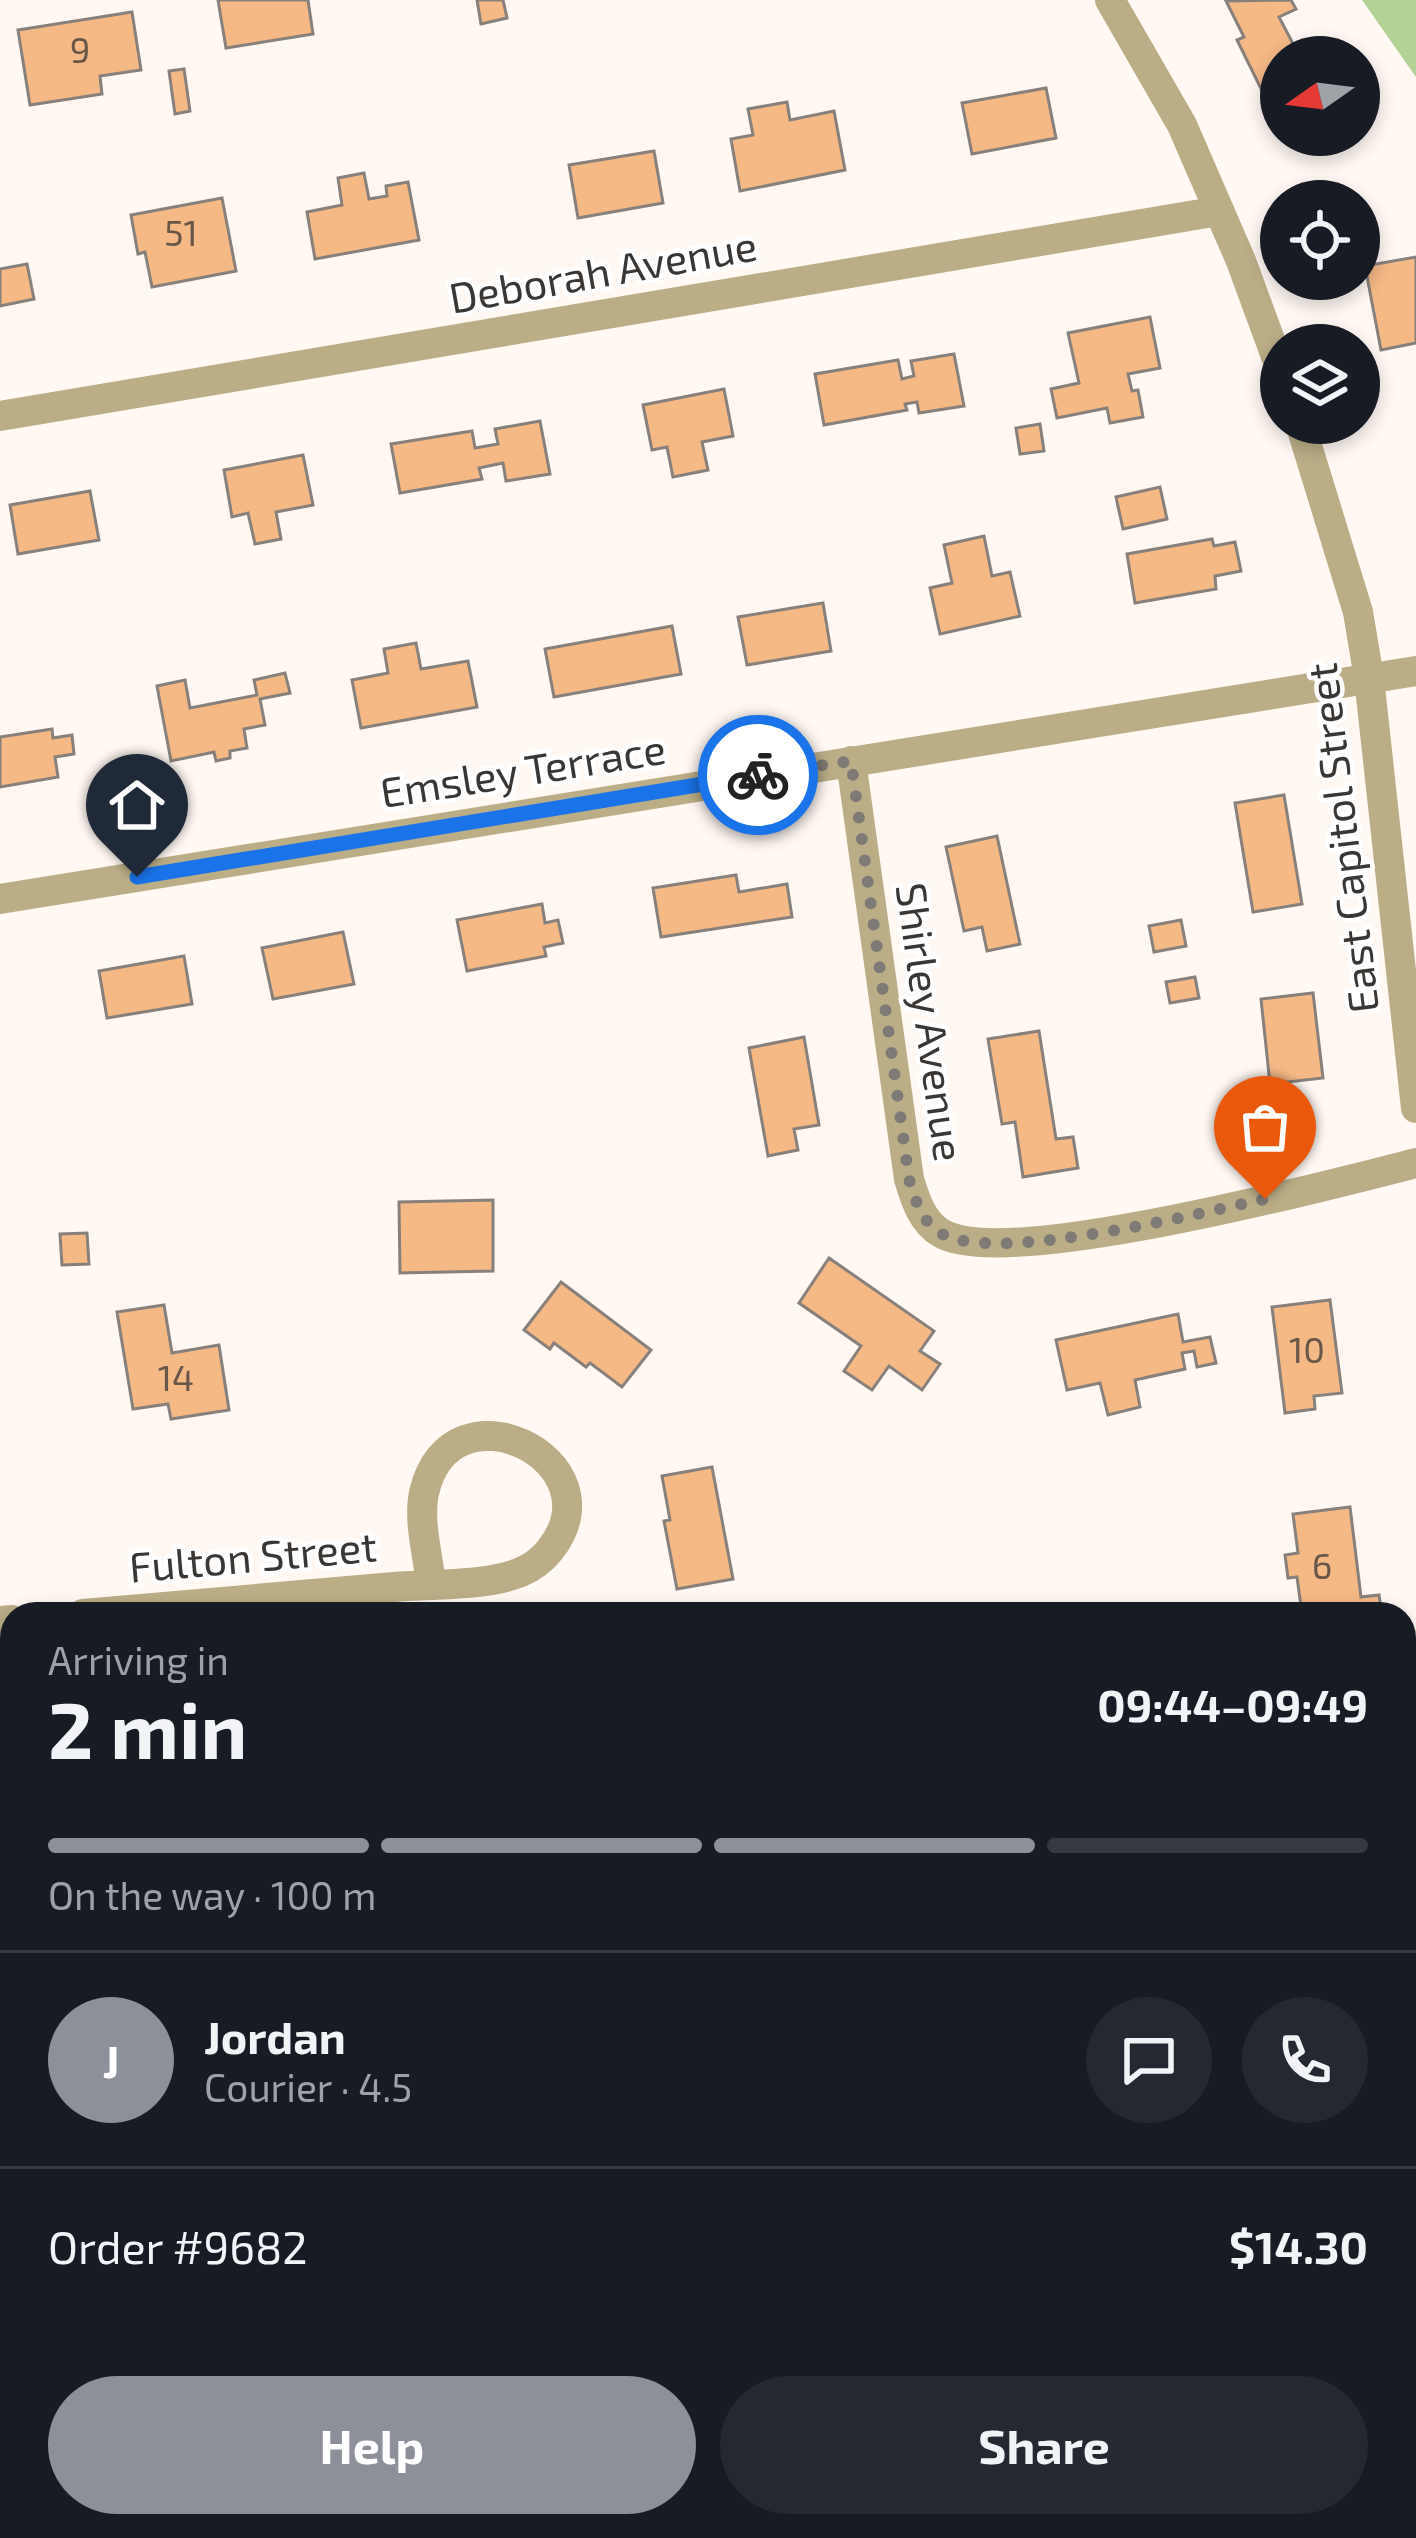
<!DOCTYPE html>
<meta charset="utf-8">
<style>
body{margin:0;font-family:"Exo 2",sans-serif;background:#242831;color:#f1f3f6;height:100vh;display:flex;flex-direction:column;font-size:45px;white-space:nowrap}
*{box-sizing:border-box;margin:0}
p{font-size:39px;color:#9ea1a6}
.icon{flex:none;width:66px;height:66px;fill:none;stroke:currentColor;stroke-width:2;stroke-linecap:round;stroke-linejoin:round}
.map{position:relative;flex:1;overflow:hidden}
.drawer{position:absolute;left:0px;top:1602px;width:1416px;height:936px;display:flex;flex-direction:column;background:#171b24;border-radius:36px 36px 0 0;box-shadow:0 6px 18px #0003}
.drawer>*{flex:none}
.needle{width:78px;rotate:256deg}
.tools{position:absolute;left:1260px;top:36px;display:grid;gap:24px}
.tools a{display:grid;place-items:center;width:120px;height:120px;border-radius:50%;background:#171b24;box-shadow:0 6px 18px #0003;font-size:60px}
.pin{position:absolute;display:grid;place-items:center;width:102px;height:102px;color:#fff;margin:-123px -51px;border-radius:50% 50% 50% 0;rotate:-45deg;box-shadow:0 0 12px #0007}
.pin .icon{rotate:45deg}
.courier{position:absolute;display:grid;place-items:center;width:120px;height:120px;margin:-60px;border:9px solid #1a73e8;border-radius:50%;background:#fff;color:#222;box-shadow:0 3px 15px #0007}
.headline em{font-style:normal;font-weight:700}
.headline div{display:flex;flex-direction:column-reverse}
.headline{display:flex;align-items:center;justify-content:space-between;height:204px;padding:0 48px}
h1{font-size:78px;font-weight:700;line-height:90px}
.bar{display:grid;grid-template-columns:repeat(4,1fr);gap:18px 12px;align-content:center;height:144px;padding:0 48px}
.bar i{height:15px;border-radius:9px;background:#363941}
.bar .active{background:#8c9099}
.bar p{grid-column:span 4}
.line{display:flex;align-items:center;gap:30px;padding:0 48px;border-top:3px solid #363941}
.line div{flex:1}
.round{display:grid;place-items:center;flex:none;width:126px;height:126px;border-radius:63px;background:#242831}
.button{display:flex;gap:24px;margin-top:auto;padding:24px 48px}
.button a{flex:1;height:138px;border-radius:72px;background:#8c9099;color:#fff;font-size:48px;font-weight:700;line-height:138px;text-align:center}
.button a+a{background:#242831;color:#f1f3f6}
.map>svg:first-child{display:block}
.green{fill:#b2d296}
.building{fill:#f5b986;stroke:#88807b;stroke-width:3}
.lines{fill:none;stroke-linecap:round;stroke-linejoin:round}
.minor{stroke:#bbae87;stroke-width:30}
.primary{stroke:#876d19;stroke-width:30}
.done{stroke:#7e7a76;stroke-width:12;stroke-dasharray:0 21.6}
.route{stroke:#1a73e8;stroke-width:15}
.labels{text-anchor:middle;stroke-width:9;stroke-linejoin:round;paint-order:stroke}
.number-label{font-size:36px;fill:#685748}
.street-label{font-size:42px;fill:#393633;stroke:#fff}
</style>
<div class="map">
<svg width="1416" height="2538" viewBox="0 0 1416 2538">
<rect width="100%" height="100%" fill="#fff8f3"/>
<g class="green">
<path d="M1362,0H1416V77Z"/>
<path d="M928,2526H1354L1357,2538H929Z"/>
</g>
<g class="building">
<path d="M218,0H308L313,34L226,48Z"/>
<path d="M477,0H503L507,18L481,24Z"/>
<path d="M1291,0L1296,9L1279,17L1300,57H1281V106L1272,111L1237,40L1244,37L1226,1Z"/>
<path d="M132,12L141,70L100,76L102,94L30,105L18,30Z"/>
<path d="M184,69L190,111L175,114L169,71Z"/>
<path d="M1046,88L1056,138L972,154L962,103Z"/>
<path d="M787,102L790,120L834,111L845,170L740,191L731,139L753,135L748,109Z"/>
<path d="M654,151L663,203L578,218L569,165Z"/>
<path d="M364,173L369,199L387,196L386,186L408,182L419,240L315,259L307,212L342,205L338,178Z"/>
<path d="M222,198L236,271L152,287L145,252L138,254L131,215Z"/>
<path d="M1416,257V343L1381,350L1365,266Z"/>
<path d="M27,264L34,299L0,306V269Z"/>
<path d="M1150,317L1160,368L1128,374L1132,391L1138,390L1143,417L1110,423L1107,408L1057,418L1051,389L1079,383L1068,333Z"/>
<path d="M954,354L964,406L919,413L917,402L905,404L907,410L824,425L815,374L898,360L902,379L914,376L911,361Z"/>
<path d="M724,389L733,436L702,442L708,470L673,477L667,447L652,450L643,405Z"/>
<path d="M540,421L550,474L506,481L503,463L479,468L482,479L400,493L391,444L472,431L475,448L498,444L495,429Z"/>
<path d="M1040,424L1044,451L1020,454L1016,428Z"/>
<path d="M303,455L313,505L276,512L281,539L255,544L248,513L232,517L224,470Z"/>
<path d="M1160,487L1167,519L1123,529L1116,497Z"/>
<path d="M90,491L99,540L18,554L10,505Z"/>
<path d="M984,536L992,576L1010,572L1020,616L940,634L930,588L952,583L944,545Z"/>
<path d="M1212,539L1214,546L1235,542L1241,571L1215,576L1216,589L1135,603L1127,554Z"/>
<path d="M823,603L831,651L747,665L738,617Z"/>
<path d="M672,626L681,674L554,697L545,649Z"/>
<path d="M416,643L421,669L468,661L477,707L361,728L352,680L388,673L384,649Z"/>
<path d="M285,673L290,693L260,699L265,725L244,729L247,748L230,751V758L216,761L214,752L171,761L157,686L185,680L190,708L257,695L254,680Z"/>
<path d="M52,729L53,738L72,735L74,754L55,757L58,777L0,787V737Z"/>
<path d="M1284,795L1302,904L1253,912L1235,803Z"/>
<path d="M997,836L1020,944L987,951L982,927L964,931L946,847Z"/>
<path d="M736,875L739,892L787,884L792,917L661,937L653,888Z"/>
<path d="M542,904L545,923L558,920L563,943L544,947L546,956L467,971L457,920Z"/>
<path d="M1181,920L1186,946L1154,952L1149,926Z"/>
<path d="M343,932L354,984L273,999L262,948Z"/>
<path d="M184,956L192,1004L107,1018L99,971Z"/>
<path d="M1195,977L1199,998L1170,1003L1166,982Z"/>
<path d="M1313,993L1323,1078L1270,1084L1261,999Z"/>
<path d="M1039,1031L1056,1139L1073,1137L1078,1168L1023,1177L1015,1122L1002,1124L988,1039Z"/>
<path d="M804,1037L819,1125L794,1129L798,1150L768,1156L749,1048Z"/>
<path d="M493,1200V1271L400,1273L399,1202Z"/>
<path d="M87,1233L89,1264L62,1265L60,1234Z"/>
<path d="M829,1258L934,1331L920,1351L940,1364L922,1390L889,1366L872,1390L844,1371L861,1346L799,1303Z"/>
<path d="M561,1282L651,1350L622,1387L590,1363L586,1367L554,1343L550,1349L524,1330Z"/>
<path d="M1330,1300L1342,1393L1314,1396L1315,1409L1285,1413L1272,1307Z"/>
<path d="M164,1305L172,1353L219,1345L229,1410L171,1419L168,1404L133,1409L117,1312Z"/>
<path d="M1178,1314L1183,1342L1210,1337L1216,1363L1197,1367L1194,1351L1182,1353L1185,1369L1135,1380L1140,1407L1108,1415L1100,1383L1067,1390L1056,1340Z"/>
<path d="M712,1467L733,1579L677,1589L664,1521L670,1520L662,1476Z"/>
<path d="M1350,1507L1361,1597L1379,1595L1382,1614H1302L1297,1577L1288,1578L1285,1555L1298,1553L1293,1514Z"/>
<path d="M12,1703V1765L0,1766V1704Z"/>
<path d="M12,1968V2062L0,2063V1970Z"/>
<path d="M1405,2148L1416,2149V2212L1404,2211Z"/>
<path d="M1416,2362V2452L1408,2454L1404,2437V2364Z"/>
<path d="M1407,2522L1411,2538H1369L1367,2533Z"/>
<path d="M82,2526H154L157,2538H101L100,2534L85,2537Z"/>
<path d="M360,2526H418L421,2535L364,2538Z"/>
<path d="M968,2526H1094L1095,2538H969Z"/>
<path d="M1189,2526H1316L1317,2538H1190Z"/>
</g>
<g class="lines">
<g class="minor">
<path d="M1110,0L1182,125L1241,261L1281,370"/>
<path d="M0,416L1219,211"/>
<path d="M1300,423L1358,612L1369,678L1416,1108"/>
<path d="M851,761L909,1179C915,1199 922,1222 941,1233C1004,1271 1334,1184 1416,1163"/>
<path d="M0,899L1416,671"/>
<path d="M83,1614C186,1605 290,1596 394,1587C431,1584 488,1586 521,1572C533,1567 542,1560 550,1550C621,1461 450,1376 424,1493C418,1520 428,1556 431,1584"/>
<path d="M0,1621L12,1620"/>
<path d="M0,2467L12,2519"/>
<path d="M499,2526L502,2538"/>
</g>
<g class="primary">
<path d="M1404,2096L1416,2097"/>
<path d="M0,2135L12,2134"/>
</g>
</g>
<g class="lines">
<path class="done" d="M758,775L851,761L909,1179C915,1200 922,1223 942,1234C996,1264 1200,1213 1265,1199"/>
<path class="route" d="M137,877L758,775"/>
</g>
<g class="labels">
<g class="number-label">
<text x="80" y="63">9</text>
<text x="181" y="246">51</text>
<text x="1307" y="1363">10</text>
<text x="176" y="1391">14</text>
<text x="1322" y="1579">6</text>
</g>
<g class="street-label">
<text transform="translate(603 272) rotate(-10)" y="15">Deborah Avenue</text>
<text transform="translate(523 771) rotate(-9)" y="15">Emsley Terrace</text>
<text transform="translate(1343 838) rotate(-97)" y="15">East Capitol Street</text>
<text transform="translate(930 1022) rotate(82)" y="15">Shirley Avenue</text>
<text transform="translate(253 1557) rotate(-5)" y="15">Fulton Street</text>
</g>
</g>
</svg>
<div class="tools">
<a><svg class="needle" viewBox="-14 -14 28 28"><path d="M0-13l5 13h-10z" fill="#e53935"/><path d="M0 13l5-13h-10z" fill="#9ea1a6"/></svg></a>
<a><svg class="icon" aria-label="locate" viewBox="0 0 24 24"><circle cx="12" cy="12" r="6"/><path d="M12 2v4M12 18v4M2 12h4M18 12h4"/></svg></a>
<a><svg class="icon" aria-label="layers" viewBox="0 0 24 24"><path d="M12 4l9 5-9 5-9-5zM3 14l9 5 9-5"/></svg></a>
</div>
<div class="pin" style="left:1265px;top:1199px;background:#ea580c"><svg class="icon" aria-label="bag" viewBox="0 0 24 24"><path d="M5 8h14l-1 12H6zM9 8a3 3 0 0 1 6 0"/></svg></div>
<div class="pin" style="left:137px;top:877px;background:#1f2937"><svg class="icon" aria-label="home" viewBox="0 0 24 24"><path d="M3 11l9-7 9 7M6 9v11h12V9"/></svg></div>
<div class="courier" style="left:758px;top:775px"><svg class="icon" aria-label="bike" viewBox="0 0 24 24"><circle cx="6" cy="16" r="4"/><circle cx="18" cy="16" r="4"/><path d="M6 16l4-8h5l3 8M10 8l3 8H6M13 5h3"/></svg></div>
<section class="drawer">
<div class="headline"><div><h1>2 min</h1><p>Arriving in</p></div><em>09:44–09:49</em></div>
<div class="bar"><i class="active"></i><i class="active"></i><i class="active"></i><i></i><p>On the way · 100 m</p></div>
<div class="line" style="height:216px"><b class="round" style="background:#8c9099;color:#fff">J</b><div><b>Jordan</b><p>Courier · 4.5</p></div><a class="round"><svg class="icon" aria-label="chat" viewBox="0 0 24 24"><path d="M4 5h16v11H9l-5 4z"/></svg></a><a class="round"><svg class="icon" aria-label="phone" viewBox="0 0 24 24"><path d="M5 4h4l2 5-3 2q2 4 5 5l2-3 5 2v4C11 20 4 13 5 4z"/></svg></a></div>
<div class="line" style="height:156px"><div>Order #9682</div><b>$14.30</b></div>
<div class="button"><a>Help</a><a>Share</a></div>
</section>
</div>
